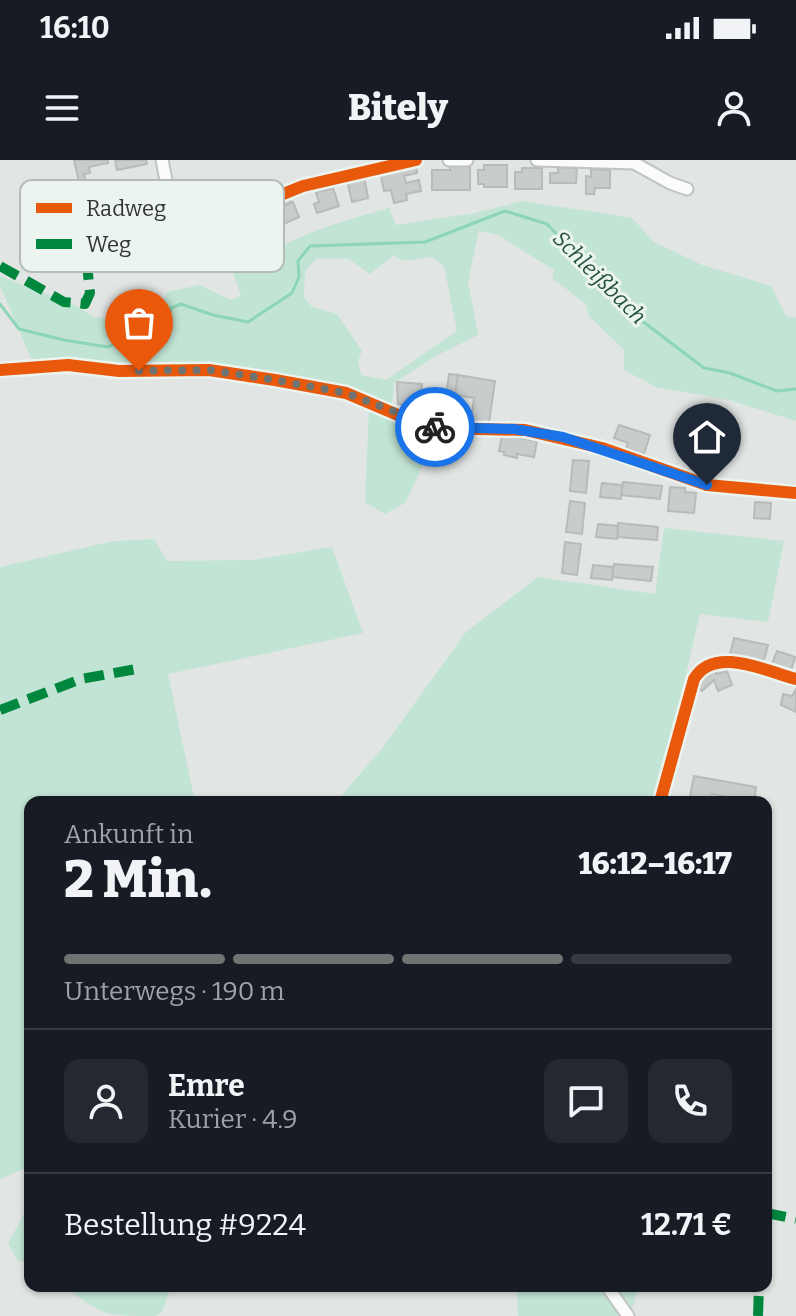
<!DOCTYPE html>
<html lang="de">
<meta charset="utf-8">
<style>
body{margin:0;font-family:Bitter,serif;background:#242831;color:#f1f3f6;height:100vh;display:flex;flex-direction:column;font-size:30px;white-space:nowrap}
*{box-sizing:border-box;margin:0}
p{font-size:26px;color:#9ea1a6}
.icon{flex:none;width:44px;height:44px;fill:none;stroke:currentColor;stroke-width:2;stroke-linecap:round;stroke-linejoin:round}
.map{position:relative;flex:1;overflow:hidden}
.sheet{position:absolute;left:24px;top:636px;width:748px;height:496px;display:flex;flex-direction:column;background:#171b24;border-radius:16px;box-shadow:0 2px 6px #0004}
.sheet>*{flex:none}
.pin{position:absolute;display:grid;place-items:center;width:68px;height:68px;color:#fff;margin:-82px -34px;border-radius:50% 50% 50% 0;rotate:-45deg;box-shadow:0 0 8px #0007}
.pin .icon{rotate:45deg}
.courier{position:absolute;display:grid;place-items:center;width:80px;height:80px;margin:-40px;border:6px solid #1a73e8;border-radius:50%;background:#fff;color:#222;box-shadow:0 2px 10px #0007}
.headline em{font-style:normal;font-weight:800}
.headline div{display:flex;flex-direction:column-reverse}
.headline{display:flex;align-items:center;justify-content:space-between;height:136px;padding:0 40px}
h1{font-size:52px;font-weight:800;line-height:60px}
.bar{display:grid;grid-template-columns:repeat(4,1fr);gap:12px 8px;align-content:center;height:96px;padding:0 40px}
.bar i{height:10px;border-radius:6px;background:#363941}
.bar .selected{background:#6f7371}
.bar p{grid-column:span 4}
.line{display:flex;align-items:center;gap:20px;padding:0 40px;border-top:2px solid #363941}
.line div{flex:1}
.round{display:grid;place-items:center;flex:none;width:84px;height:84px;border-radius:16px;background:#242831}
.status{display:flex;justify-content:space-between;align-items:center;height:56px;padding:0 40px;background:#171b24;direction:ltr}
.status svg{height:22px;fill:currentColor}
header{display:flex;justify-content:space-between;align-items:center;height:104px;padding:0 40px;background:#171b24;font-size:36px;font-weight:800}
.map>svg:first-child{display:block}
.green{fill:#c2e4d4;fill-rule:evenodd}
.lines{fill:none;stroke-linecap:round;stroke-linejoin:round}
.stream{stroke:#8cd6b7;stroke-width:3}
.building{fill:#c8ccca;stroke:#b7bbb9;stroke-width:2}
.street-casing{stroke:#c0c3c2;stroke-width:15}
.street{stroke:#fafbfb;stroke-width:11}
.quiet{stroke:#00873e;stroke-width:10;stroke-dasharray:20 10;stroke-linecap:butt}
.cycleway-casing{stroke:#ecf4f0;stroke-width:17}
.cycleway{stroke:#e8590c;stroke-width:12}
.done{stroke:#6f7371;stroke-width:8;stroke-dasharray:0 14.4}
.route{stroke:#1a73e8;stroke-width:10}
.labels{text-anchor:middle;stroke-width:6;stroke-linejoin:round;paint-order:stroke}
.water-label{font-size:22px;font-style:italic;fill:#25513e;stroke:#ecf4f0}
.key{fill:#ecf4f0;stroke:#b4bbb8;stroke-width:2}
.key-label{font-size:22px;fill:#323534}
</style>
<div class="status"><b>16:10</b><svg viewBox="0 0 49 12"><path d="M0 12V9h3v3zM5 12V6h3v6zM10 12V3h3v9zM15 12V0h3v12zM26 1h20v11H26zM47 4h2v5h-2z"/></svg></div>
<header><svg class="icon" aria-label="menu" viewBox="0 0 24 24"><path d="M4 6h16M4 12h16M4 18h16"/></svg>Bitely<svg class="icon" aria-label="person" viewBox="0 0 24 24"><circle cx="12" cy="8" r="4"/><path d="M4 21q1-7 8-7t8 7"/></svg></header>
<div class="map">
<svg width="796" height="1156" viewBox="0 0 796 1156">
<rect width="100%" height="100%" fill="#e1e5e3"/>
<g class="green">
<path d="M523,41L632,58L654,82L702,105L771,126L786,156L796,158V261L729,240L656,227L624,210V190L589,156L586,144L552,118L554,110L498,75L479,71L468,121L478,175L434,197L394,223L392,246L424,303L405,343L385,354L365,342L369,246L301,228L208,213L35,208L0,125V116L75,145L92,156L155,169L164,160L161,147L167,132L200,125L230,140L241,136L231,106C257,101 271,91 294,80C325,66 357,57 389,48L396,65L475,53ZM394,95L403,101L432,97L444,106L457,171L386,220L361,215L358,201L362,191L337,154L311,146L304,137L305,111L317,98L349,99L370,114Z"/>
<path d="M664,368L784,381L768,462L700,454L658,633L652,642H336L384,586L466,472L538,417L655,434Z"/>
<path d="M154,379L167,401L255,400L332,387L363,473L168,514L195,642H30V1104L17,1100L8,1083L27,1049L26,1008L0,1019V407L114,381Z"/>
<path d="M64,1126H171L162,1152L156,1156C105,1156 103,1156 64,1126Z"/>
<path d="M517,1126H639L630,1156H518Z"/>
</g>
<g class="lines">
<path class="stream" d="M0,144L19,169L64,180L108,187L134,174L160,176L168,169L171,148L181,144L213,155L248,162L292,133L299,117L298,101L310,86L425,82L505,51L547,64L629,151L704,208L730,213L777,231L796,229"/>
</g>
<g class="building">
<path d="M74,0H108V3L89,7L90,13L84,14L88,30L81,31Z"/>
<path d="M115,0H146L147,4L117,10Z"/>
<path d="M415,3L417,13L404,16L406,23L419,20L421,31L406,34L407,40L394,43L391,30L384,31L380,11Z"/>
<path d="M484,5H507V27H484V24H478V10H484Z"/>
<path d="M450,6H470V30H432V10H450Z"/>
<path d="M558,7L577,8L576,23H550V13H558Z"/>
<path d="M522,8H542V29H515V12H522Z"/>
<path d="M591,9L610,10V28H595L594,34H586V16L591,17Z"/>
<path d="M364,16L368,38L352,42L347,20Z"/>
<path d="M333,28L339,46L317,53L314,44L319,42L316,33Z"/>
<path d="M290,39L291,43L275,50L278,57L269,61L264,50Z"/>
<path d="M293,42L299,57L282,65L275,50Z"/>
<path d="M449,214L458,215L453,254L457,255L456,260L443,258Z"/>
<path d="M458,215L495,221L489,263L471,261L474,238L455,235Z"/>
<path d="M397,222L422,224L420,246L398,244Z"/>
<path d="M619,265L650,275L644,294L626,288L628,283L614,278Z"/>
<path d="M502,275L537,281L534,297L517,294V298L504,295V292L499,291Z"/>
<path d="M691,299L715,301L713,317L689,314Z"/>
<path d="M573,300L589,301L586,333L570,331Z"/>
<path d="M623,322L662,326L660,339L621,335Z"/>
<path d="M602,323L622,325L621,339L600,337Z"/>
<path d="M670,327L685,328V332L696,333L694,353L668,351Z"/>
<path d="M570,341L585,343L582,374L566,372Z"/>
<path d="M755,342L771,343L770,359L754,358Z"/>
<path d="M618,363L658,367L657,380L617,377Z"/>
<path d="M598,364L618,366L617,379L596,377Z"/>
<path d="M565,382L581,384L577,415L562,413Z"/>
<path d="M614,404L653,407L651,421L612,417Z"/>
<path d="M593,405L613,407L612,420L591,418Z"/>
<path d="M734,478L768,485L763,504L730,494Z"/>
<path d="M777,491L795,497L791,511L772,504Z"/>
<path d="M715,510L717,514L727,511L732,525L718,531L714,520L702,531L696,525Z"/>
<path d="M796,529V552L781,545L783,534L792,536Z"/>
<path d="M694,616L756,627L754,642H737L738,639L712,634L710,642H689Z"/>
</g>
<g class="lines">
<defs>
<g id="street">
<path d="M162,0L175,66"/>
<path d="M449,0H467"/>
<path d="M537,0L634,3L670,23L687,29"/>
<path d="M85,85L231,55L303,26L416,0"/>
<path d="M0,210L68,205L119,211L209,210L275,220L346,233L405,258L439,268L525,270L602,288L707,325L796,333"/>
<path d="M660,642L694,519C714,485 766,511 796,519"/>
<path d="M607,1126L628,1156"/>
</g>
</defs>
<use href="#street" class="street-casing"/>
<use href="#street" class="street"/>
<g class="quiet">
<path d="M0,106L64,142L85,144L90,133L85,85"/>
<path d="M0,550L81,519L136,509"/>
<path d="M766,1053L796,1059"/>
<path d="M758,1156L759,1126"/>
</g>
<defs>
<g id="cycleway">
<path d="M85,85L231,55L303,26L416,0"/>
<path d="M0,210L68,205L119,211L209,210L275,220L346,233L405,258L439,268L525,270L602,288L707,325L796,333"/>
<path d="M660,642L694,519C714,485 766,511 796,519"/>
</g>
</defs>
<use href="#cycleway" class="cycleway-casing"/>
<use href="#cycleway" class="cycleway"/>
</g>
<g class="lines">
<path class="done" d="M139,211L209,210L275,220L346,233L435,267"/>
<path class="route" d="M435,267L514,269L563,277L707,325"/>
</g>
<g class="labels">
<g class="water-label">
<text transform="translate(600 117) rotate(45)" y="8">Schleißbach</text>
</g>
</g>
<rect x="20" y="20" width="264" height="92" rx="12" class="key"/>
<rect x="36" y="43" width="36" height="10" fill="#e8590c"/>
<rect x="36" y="79" width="36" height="10" fill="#00873e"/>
<g class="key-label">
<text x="86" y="56">Radweg</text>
<text x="86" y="92">Weg</text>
</g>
</svg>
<div class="pin" style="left:139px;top:211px;background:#ea580c"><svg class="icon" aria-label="bag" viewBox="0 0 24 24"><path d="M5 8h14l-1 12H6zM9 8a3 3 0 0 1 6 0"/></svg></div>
<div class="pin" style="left:707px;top:325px;background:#1f2937"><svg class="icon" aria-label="home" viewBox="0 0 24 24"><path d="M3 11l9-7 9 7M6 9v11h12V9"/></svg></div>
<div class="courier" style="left:435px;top:267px"><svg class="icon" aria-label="bike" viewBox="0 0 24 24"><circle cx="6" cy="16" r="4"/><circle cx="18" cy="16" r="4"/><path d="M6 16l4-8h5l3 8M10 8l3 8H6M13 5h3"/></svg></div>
<section class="sheet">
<div class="headline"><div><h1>2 Min.</h1><p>Ankunft in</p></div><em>16:12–16:17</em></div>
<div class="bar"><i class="selected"></i><i class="selected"></i><i class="selected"></i><i></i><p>Unterwegs · 190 m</p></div>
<div class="line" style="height:144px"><a class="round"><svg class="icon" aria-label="person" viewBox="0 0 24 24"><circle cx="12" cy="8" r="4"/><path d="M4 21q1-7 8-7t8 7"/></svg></a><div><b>Emre</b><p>Kurier · 4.9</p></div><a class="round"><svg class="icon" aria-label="chat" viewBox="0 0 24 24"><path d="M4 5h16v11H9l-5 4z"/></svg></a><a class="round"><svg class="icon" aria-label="phone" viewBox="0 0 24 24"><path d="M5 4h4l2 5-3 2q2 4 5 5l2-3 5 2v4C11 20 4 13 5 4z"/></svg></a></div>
<div class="line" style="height:104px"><div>Bestellung #9224</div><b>12.71 €</b></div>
</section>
</div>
